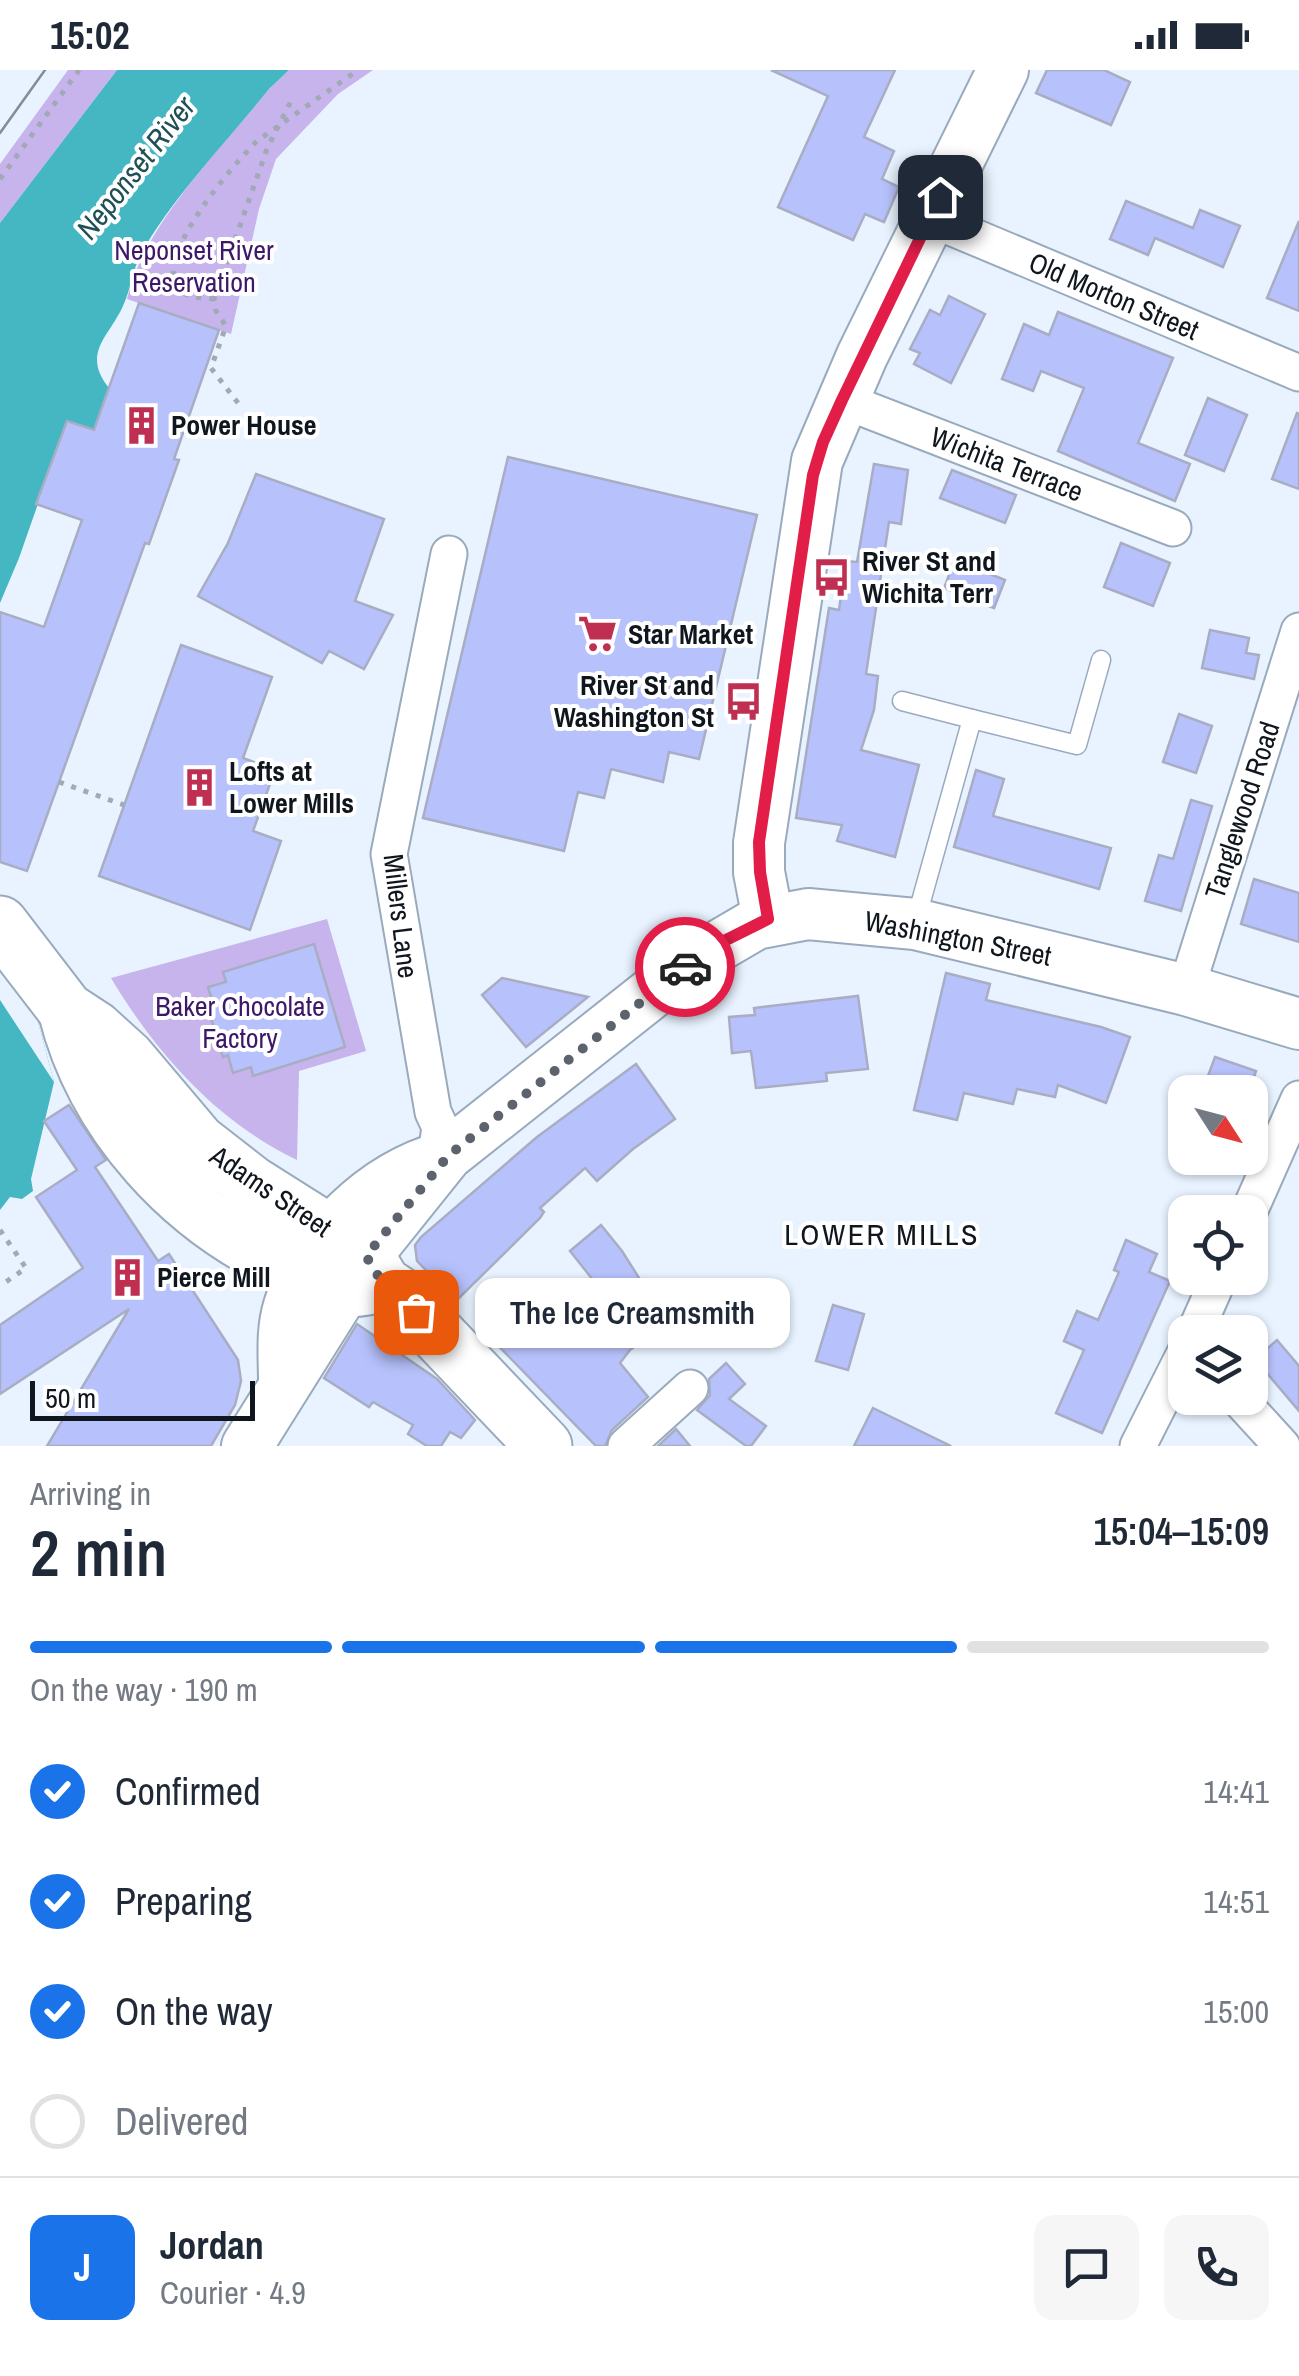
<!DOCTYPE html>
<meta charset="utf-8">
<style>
body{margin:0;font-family:"Archivo Narrow",sans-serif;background:#f6f6f7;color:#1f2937;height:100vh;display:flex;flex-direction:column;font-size:38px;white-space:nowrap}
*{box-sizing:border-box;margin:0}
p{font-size:32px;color:#747a83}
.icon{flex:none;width:55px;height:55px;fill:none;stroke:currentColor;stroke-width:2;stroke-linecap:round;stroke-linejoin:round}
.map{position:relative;height:1376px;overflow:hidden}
.panel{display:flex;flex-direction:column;background:#fff;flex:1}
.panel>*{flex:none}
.needle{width:65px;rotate:126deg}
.buttons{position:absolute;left:1168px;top:1005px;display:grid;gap:20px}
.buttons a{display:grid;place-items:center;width:100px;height:100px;border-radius:20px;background:#fff;box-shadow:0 2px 8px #0004;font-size:50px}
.scale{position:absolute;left:30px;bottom:25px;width:225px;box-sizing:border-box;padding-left:10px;border:5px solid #10161d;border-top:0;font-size:28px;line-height:35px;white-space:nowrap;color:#10161d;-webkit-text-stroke:8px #fff;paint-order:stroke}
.pin{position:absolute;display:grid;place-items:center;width:85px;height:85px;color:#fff;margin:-42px;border-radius:20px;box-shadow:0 5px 15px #0006}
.courier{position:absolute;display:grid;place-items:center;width:100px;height:100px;margin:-50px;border:8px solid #e11d48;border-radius:50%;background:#fff;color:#222;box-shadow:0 2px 12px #0007}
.bubble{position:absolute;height:70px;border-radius:20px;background:#fff;box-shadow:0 2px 8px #0004;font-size:32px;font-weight:600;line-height:70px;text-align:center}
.headline em{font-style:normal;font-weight:600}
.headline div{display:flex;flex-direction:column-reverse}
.headline{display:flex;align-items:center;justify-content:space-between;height:170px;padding:0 30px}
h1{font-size:65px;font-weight:600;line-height:75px}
.bar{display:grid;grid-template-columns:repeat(4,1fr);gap:15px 10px;align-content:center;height:120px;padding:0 30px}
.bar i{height:12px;border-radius:8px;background:#e0e1e3}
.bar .current{background:#1a73e8}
.bar p{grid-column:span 4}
.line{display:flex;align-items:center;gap:25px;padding:0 30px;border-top:2px solid #e0e1e3}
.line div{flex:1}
.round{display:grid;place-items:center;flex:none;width:105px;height:105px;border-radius:20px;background:#f6f6f7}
ol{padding:0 30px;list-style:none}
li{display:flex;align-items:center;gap:30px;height:110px}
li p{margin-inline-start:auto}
li .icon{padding:10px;border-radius:50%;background:#1a73e8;color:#fff;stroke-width:4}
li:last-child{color:#747a83}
li i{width:55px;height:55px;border:5px solid #e0e1e3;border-radius:50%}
.status{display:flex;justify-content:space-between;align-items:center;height:70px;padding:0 50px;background:#fff;direction:ltr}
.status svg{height:28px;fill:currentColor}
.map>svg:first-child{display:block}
.green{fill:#c7b4ec}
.water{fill:#44b7c2}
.pier{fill:#e8f3ff}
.building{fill:#b7c2fc;stroke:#a8adc4;stroke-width:2.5}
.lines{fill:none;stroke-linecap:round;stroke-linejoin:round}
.lane-casing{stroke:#99aabd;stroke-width:21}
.street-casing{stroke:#99aabd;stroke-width:39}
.secondary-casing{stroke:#99aabd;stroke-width:54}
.primary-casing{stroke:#99aabd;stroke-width:59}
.path{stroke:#a0a9b4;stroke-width:5;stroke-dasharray:5 8;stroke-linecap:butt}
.lane{stroke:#fff;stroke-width:18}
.street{stroke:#fff;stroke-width:35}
.secondary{stroke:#fff;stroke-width:50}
.primary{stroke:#fff;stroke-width:55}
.tram{stroke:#848d97;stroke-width:2.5}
.done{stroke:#5c636c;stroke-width:10;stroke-dasharray:0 18}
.route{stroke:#e11d48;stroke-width:12}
.labels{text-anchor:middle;stroke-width:8;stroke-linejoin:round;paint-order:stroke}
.park-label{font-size:28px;fill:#3d1768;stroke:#fff}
.street-label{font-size:28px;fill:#10161d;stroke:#fff}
.poi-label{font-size:28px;font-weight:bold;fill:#10161d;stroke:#fff;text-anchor:start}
.water-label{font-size:30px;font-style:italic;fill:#1f5055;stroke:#fff}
.neighbourhood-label{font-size:30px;letter-spacing:2.5px;fill:#10161d;stroke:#fff}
</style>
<div class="status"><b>15:02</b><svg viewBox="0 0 49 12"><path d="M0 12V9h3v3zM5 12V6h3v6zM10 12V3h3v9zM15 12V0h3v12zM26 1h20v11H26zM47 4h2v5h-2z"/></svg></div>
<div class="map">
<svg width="1299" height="1376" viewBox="0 0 1299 1376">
<rect width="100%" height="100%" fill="#e8f3ff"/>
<g class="green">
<path d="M68,0H117L0,153V94Z"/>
<path d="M289,0H373L338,24L276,89L259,139L231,264L127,229C143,156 222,77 269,19Z"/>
<path d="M327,849L366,981L299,1001L297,1090C217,1052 156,983 111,908Z"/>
</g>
<g class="water">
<path d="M117,0H289L269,19C229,69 170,130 141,184C132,201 131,219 123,236C109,267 81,283 109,318L94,360L67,351L19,488L0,533V153Z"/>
<path d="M0,851L14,862L54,1012L31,1109L33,1121L22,1129L10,1127L0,1140Z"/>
</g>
<path class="pier" d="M0,851L14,862L54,1012L0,930Z"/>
<g class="building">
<path d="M771,0H895L864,67L894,81L882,109L899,117L884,152L865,144L853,170L778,137L828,26Z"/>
<path d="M1047,0H1104L1130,12L1111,55L1036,23Z"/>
<path d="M1126,131L1193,158L1200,140L1240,156L1223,197L1155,168L1148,185L1110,169Z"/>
<path d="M1299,151V241L1267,228Z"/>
<path d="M949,226L985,244L951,313L914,294L920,283L910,279L930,240L940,245Z"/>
<path d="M139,233L219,260L174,389L179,390L149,474L145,473L27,801L0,792V542L44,557L82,450L36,434L67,351L94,360Z"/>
<path d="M1058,242L1173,288L1138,373L1190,394L1175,431L1058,381L1084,318L1041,301L1033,321L1002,309L1024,254L1049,265Z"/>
<path d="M1208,328L1247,345L1224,401L1185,385Z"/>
<path d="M1297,343L1299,344V419L1272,409Z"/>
<path d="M508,387L757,445L699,689L669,682L663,712L611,699L604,728L578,722L564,781L423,748Z"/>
<path d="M874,394L908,400L901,454L889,452L866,604L878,606L874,640L861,680L919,695L895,787L837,771L842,755L796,748L829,538L839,540L846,491L857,492Z"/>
<path d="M952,400L1016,425L1005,453L940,428Z"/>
<path d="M256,404L384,449L355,531L393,545L364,599L329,581L322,593L198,526L228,473Z"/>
<path d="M1121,473L1170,493L1153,536L1104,517Z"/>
<path d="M955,490L1005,510L994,538L944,518Z"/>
<path d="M1210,560L1249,568L1246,583L1259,585L1254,609L1202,598Z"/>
<path d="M181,575L272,607L243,688L275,700L253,761L281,771L250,860L99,806Z"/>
<path d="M1179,644L1212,656L1196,703L1163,692Z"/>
<path d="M976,700L1004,709L993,746L1111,778L1099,819L954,777Z"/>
<path d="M1191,730L1212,736L1181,841L1145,831L1159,785L1173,789Z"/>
<path d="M1254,809L1299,823V872L1241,854Z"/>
<path d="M314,874L345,977L253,1006L251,997L233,1003L228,985L223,987L208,938L214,936L208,917L226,912L223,902Z"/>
<path d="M946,903L990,914L986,930L1101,957L1130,967L1106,1033L1058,1015L1055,1027L1017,1019L1013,1034L964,1023L957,1050L914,1040Z"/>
<path d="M502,908L588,927L526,977L482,925Z"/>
<path d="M858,926L868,999L826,1003L827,1011L756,1018L751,981L732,983L729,947L755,945L754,938Z"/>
<path d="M1215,987L1256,1001L1249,1022H1202Z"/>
<path d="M636,994L675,1049L633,1079L597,1111L585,1098L540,1138L544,1142L540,1148L456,1231L417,1191L415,1175L421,1167L537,1067Z"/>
<path d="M69,1035L106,1090L95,1097L158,1191L169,1184L238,1290L241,1311L235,1335L211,1376H47L129,1239L0,1324V1255L83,1198L36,1127L77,1100L44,1051Z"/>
<path d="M601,1155L622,1181L667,1252L630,1280L620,1293L648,1327L612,1360L605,1376H596L478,1255L530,1213L558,1244L597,1215L570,1181Z"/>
<path d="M1126,1170L1157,1184L1149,1202L1170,1211L1102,1363L1056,1343L1084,1280L1064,1271L1077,1241L1098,1250L1119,1202L1114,1200Z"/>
<path d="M833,1235L864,1244L848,1300L816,1291Z"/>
<path d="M357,1254L437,1309L475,1350L461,1368L450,1362L441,1376H427L408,1364L413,1355L373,1332L369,1337L324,1308Z"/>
<path d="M1277,1270L1299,1296V1341L1255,1289Z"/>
<path d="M726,1293L745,1314L729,1329L766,1356L751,1376H746L697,1340L710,1325L709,1309Z"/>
<path d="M873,1338L951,1376H854Z"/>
<path d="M676,1359L690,1376H658Z"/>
</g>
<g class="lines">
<defs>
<g id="lane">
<path d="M902,631L972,649"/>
<path d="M915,853L972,649L1077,675L1101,590"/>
</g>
<g id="street">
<path d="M929,148L1299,303"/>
<path d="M842,330L1173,458"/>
<path d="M1186,920L1299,561"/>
<path d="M447,1085L438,1071L440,1057L433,1042L389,784L449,484"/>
<path d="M1249,1142L1299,1029"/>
<path d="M1195,1262L1219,1208"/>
<path d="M1238,1328L1282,1376"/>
<path d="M626,1376L690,1318"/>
<path d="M1138,1376L1185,1283"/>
</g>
<g id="secondary">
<path d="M768,849L759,802V773L817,391L862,286L1003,0"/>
<path d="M284,1312C284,1287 281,1261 289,1236C310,1167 375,1106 443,1087"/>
<path d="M247,1376L366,1186L447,1085L691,892L756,854L808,844L915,854L1186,920L1299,954"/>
</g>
<g id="primary">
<path d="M0,854L66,940L95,959L127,988L198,1072L252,1114L366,1186L383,1214L401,1226L544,1376"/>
<path d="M66,940C94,1054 182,1149 288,1196C305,1204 327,1218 345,1219C357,1220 371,1216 383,1214"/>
</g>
</defs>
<use href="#lane" class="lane-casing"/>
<use href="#street" class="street-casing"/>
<use href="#secondary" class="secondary-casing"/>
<use href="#primary" class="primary-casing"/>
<g class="path">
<path d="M0,109L79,0"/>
<path d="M214,229C204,228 191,228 183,223C144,196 235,93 257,71L358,0"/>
<path d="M238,333L211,298L226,256L216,241L214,229L267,79L293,27"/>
<path d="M59,712L124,735"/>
<path d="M0,1160L26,1198L0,1216"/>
</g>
<use href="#lane" class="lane"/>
<use href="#street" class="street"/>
<use href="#secondary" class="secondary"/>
<use href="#primary" class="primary"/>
<path class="tram" d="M0,63L45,0"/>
</g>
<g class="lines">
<path class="done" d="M416,1242L401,1226L383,1214L366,1186L448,1086L685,897"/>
<path class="route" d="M685,897L714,876L768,849L760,802L759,772L813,405L823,372L842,330L940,127"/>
</g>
<defs>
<symbol id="building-bare" viewBox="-9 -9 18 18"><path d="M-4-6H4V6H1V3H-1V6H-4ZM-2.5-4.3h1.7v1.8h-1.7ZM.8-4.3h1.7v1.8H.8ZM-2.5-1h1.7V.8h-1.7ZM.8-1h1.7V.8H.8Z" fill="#bf2f51" stroke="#fff" stroke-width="2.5" paint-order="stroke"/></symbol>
<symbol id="bus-bare" viewBox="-9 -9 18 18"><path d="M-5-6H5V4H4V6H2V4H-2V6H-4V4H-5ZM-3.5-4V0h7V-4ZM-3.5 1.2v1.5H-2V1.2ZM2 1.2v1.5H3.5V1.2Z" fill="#bf2f51" stroke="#fff" stroke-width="2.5" paint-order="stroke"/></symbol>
<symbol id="supermarket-bare" viewBox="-9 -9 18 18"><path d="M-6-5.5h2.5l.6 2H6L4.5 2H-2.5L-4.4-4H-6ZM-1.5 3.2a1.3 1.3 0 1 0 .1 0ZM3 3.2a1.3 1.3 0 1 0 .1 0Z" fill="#bf2f51" stroke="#fff" stroke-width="2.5" paint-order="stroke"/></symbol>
</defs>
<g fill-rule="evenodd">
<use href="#building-bare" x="114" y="328" width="55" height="55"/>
<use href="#bus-bare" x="804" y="480" width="55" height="55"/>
<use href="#supermarket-bare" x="570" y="536" width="55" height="55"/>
<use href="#bus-bare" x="716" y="604" width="55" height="55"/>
<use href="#building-bare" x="172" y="690" width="55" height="55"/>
<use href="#building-bare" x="100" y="1180" width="55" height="55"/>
</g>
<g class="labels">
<g class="park-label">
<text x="194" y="190">Neponset River<tspan x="194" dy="32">Reservation</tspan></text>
<text x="240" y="946">Baker Chocolate<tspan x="240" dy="32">Factory</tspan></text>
</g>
<g class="street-label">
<text transform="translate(1114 226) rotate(23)" y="10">Old Morton Street</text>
<text transform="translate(1007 394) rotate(21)" y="10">Wichita Terrace</text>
<text transform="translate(1242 740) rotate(-72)" y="10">Tanglewood Road</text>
<text transform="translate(401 846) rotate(83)" y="10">Millers Lane</text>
<text transform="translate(958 868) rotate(11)" y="10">Washington Street</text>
<text transform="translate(271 1121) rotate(34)" y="10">Adams Street</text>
</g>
<g class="poi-label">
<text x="171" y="365">Power House</text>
<text x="862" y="501">River St and<tspan x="862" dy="32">Wichita Terr</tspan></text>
<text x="628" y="574">Star Market</text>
<text x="714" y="625" text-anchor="end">River St and<tspan x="714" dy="32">Washington St</tspan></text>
<text x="229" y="711">Lofts at<tspan x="229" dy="32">Lower Mills</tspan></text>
<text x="157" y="1217">Pierce Mill</text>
</g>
<g class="water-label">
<text transform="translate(136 98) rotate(-52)" y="10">Neponset River</text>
</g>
<g class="neighbourhood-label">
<text x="882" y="1175">LOWER MILLS</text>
</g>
</g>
</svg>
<div class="buttons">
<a><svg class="needle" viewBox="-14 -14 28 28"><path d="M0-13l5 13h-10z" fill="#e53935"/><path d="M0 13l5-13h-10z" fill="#747a83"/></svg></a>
<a><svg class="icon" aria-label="locate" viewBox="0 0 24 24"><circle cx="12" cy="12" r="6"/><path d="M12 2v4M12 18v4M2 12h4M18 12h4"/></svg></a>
<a><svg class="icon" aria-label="layers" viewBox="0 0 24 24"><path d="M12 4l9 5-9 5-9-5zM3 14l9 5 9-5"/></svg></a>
</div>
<div class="scale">50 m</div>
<div class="pin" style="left:416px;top:1242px;background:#ea580c"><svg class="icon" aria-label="bag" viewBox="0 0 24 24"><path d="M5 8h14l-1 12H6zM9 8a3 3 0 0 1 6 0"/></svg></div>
<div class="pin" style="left:940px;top:127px;background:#1f2937"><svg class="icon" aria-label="home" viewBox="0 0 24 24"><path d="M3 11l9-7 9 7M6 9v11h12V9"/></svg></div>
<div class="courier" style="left:685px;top:897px"><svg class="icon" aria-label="car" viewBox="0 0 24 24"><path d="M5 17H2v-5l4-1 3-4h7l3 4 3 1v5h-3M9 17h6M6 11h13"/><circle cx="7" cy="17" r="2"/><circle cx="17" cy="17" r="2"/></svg></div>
<div class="bubble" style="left:475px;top:1208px;width:315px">The Ice Creamsmith</div>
</div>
<section class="panel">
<div class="headline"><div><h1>2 min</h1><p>Arriving in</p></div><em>15:04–15:09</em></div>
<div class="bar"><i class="current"></i><i class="current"></i><i class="current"></i><i></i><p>On the way · 190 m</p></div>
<ol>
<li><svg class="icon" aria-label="check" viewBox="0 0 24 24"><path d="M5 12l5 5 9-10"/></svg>Confirmed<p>14:41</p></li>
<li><svg class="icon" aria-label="check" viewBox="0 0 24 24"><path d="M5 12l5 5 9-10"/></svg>Preparing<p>14:51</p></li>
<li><svg class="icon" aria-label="check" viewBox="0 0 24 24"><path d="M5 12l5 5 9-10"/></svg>On the way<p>15:00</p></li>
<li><i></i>Delivered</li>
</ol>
<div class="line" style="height:180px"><b class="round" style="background:#1a73e8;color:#fff">J</b><div><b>Jordan</b><p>Courier · 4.9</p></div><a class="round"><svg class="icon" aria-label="chat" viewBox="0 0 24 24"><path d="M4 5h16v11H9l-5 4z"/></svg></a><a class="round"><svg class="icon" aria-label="phone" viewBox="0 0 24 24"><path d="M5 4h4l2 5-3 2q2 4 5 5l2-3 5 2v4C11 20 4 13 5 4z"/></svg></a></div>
</section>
